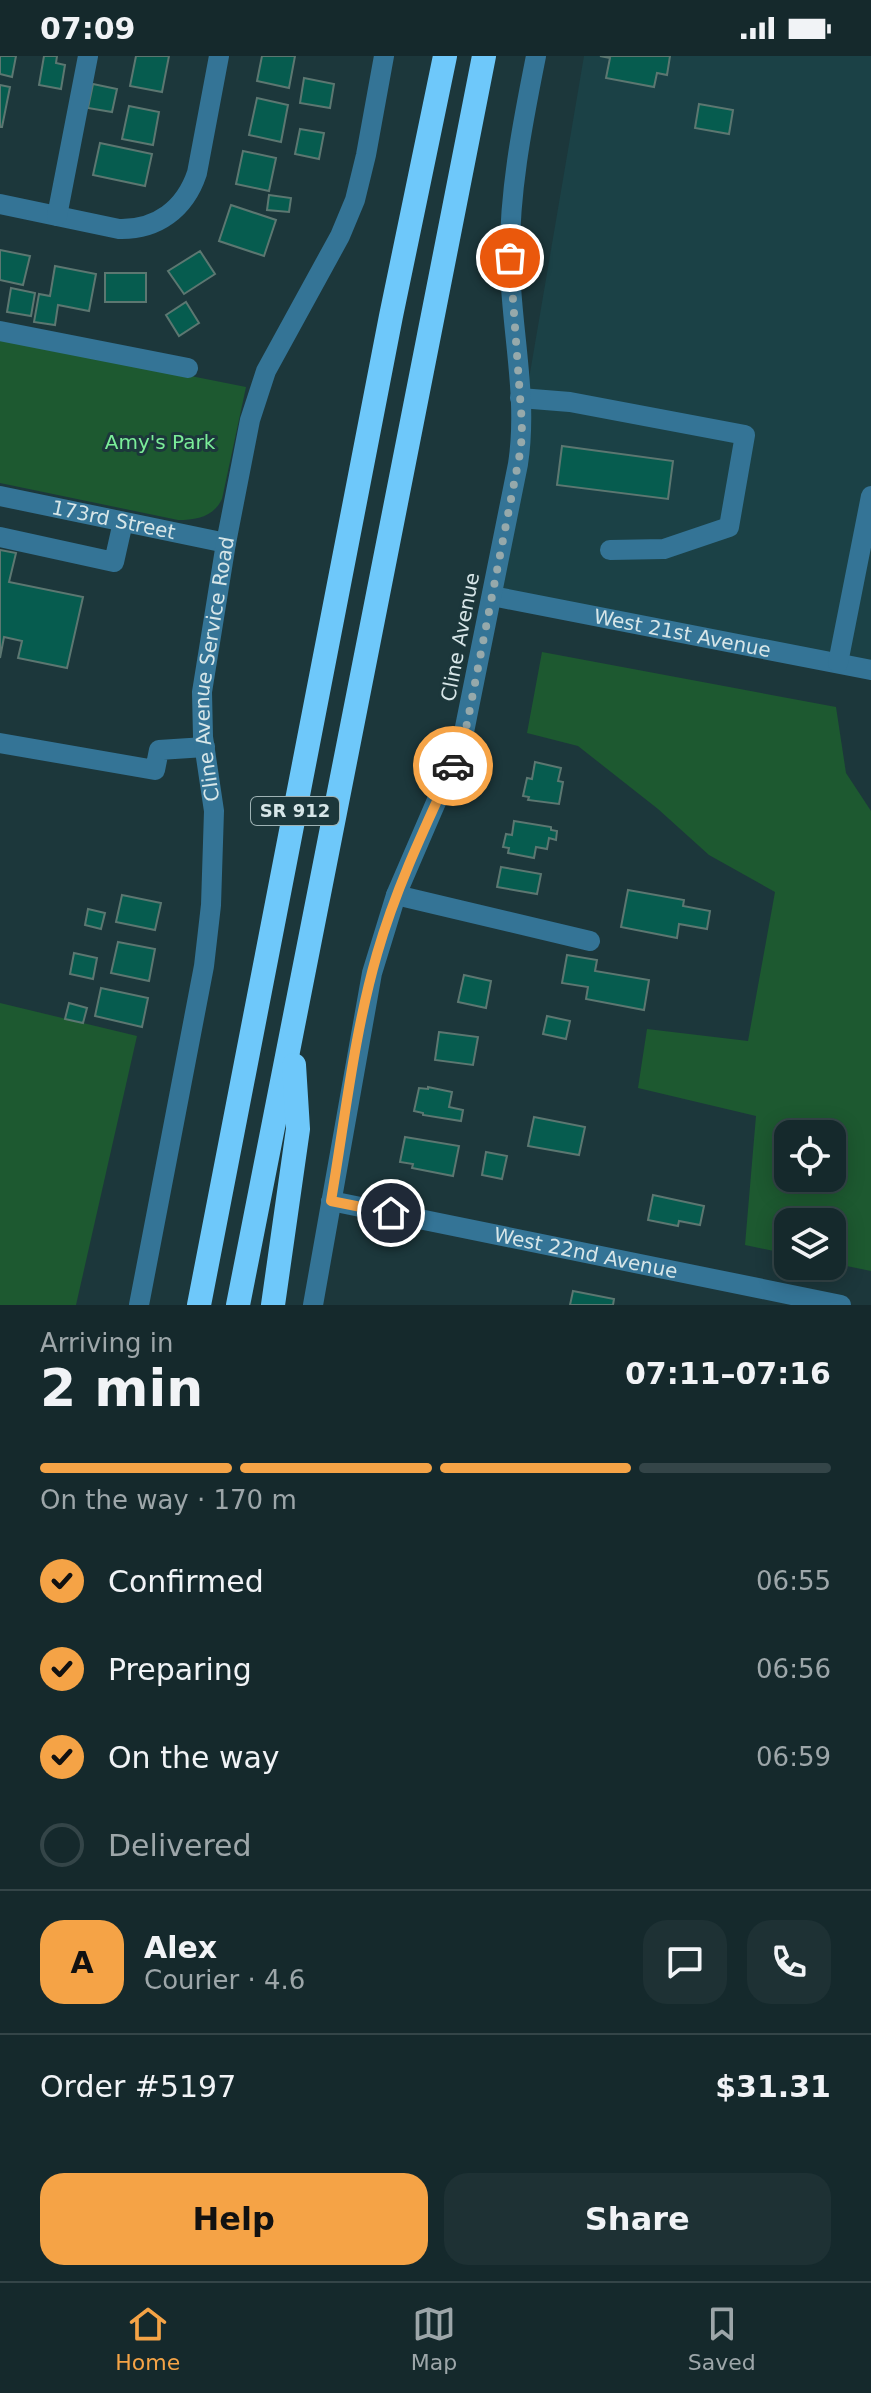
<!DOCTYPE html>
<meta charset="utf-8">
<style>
body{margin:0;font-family:"DejaVu Sans",sans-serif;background:#1e3134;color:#f1f3f6;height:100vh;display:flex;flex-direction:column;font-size:30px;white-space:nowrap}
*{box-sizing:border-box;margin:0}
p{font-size:26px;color:#9da6a9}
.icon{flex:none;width:44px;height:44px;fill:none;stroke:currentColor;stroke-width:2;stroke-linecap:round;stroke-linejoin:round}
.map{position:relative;height:1249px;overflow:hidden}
.details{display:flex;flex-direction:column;background:#15292c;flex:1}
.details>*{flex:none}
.controls{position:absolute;left:774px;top:1064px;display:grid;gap:16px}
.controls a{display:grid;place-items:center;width:72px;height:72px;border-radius:16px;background:#15292c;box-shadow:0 4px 20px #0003,0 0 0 2px #344548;font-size:40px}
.pin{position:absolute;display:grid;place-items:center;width:68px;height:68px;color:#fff;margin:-34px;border:4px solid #fff;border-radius:50%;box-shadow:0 2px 8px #0007}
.courier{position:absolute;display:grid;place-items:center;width:80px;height:80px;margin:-40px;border:6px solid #f5a346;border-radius:50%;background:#fff;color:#222;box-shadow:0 2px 10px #0007}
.headline em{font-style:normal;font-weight:600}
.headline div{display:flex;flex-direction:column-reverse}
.headline{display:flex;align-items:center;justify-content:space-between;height:136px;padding:0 40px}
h1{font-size:52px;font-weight:600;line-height:60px}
.bar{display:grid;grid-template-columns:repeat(4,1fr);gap:12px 8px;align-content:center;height:96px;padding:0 40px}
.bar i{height:10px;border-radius:6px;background:#344548}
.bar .current{background:#f5a346}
.bar p{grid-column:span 4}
.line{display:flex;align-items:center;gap:20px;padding:0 40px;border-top:2px solid #344548}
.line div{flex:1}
.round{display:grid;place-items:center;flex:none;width:84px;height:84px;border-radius:24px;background:#1e3134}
ol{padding:0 40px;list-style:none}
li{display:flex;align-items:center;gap:24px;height:88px}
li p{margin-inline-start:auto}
li .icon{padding:8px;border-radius:50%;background:#f5a346;color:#111;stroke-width:4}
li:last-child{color:#9da6a9}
li i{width:44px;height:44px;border:4px solid #344548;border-radius:50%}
.action{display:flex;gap:16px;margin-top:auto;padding:16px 40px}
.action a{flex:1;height:92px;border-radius:24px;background:#f5a346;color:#111;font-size:32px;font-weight:600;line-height:92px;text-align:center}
.action a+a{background:#1e3134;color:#f1f3f6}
.status{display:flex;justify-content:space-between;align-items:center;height:56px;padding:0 40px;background:#15292c;direction:ltr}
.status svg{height:22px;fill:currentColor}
.tabs{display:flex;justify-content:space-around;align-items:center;height:112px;border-top:2px solid #344548;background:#15292c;font-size:22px;color:#9da6a9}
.tabs a{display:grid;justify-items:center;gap:4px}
.tabs .current{color:#f5a346}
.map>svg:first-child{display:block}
.built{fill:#1b4146}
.green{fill:#1d5930;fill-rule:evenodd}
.building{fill:#065c4f;stroke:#5c7771;stroke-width:2}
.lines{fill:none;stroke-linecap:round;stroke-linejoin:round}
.minor{stroke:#347496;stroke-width:20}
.highway{stroke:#6ec8fa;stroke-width:24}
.done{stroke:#96a9ab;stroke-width:8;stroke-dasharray:0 14.4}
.route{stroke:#f5a346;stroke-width:10}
.labels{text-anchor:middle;stroke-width:6;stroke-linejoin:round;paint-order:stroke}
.shield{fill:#1c373b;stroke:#9fb2b4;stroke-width:2}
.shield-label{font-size:18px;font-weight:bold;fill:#d7e6e8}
.park-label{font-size:20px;fill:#7bed99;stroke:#1c373b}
.street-label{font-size:20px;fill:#d7e6e8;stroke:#1c373b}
</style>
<div class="status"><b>07:09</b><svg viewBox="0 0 49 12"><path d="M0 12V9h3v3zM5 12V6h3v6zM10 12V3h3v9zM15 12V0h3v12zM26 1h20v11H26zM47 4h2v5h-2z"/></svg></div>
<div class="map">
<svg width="871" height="1249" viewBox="0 0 871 1249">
<rect width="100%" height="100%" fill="#1c373b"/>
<path class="built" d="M584,0H871V613L492,540Z"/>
<g class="green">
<path d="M0,282L246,331L222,443C213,461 197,464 178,464L0,427Z"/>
<path d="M542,596L836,651L846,717L871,755V1215L832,1207V1166H788V1198L745,1189L756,1060L638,1032L647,973L748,985L775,836L709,799L658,753L578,690L527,677ZM832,1078V1122H788V1078Z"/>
<path d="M0,947L137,980L76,1249H0Z"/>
</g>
<g class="building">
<path d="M0,0H16L12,21L0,18Z"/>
<path d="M44,0H57L56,7L65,9L61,33L39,29Z"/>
<path d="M136,0H169L162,36L130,30Z"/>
<path d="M262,0H295L289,32L257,25Z"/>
<path d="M600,0H670L667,19L657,17L654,31L606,22L610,2Z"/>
<path d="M304,22L334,28L330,52L300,47Z"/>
<path d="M93,28L117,33L112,56L88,52Z"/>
<path d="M0,29L10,31L2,71H0Z"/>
<path d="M257,42L288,49L281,86L249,79Z"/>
<path d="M699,48L733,54L729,78L695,72Z"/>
<path d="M129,50L159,56L153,89L122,83Z"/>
<path d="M300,73L324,77L319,103L295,98Z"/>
<path d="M100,87L152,98L145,130L93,119Z"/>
<path d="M243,95L276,102L269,135L236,128Z"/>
<path d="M269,139L291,142L289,156L267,154Z"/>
<path d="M231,149L276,164L264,200L219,185Z"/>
<path d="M0,194L30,200L23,229L0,224Z"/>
<path d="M200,195L215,218L184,238L168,215Z"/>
<path d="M55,210L96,218L89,255L58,249L55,269L34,266L39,238L50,240Z"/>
<rect x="105" y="217" width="41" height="29"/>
<path d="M11,232L35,237L31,260L7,256Z"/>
<path d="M186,246L199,267L179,280L166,259Z"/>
<path d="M562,390L673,405L668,443L557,429Z"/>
<path d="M0,494L16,497L9,526L83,541L67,612L18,602L22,585L4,581L0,602Z"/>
<path d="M535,706L561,712L558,725L563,726L559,748L528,744L529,741L523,740L527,722L532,723Z"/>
<path d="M514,765L551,771V774L557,775L556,784L549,782L547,793L536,791L534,802L508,797L509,792L503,791L506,778L512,779Z"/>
<path d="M501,811L541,818L537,838L497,831Z"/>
<path d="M628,834L684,844L683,850L710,855L707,873L679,868L677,882L621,871Z"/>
<path d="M122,839L161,847L155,874L116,866Z"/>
<path d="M88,853L105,857L101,873L85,869Z"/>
<path d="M118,886L155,893L149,925L111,917Z"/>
<path d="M74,897L97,902L93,923L70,918Z"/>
<path d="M567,899L597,904L595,915L649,924L644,954L586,943L588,931L562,927Z"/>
<path d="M464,919L491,925L486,952L458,946Z"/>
<path d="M101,932L148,942L142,971L95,960Z"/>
<path d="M69,947L87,952L83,967L65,963Z"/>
<path d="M547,960L570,965L566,983L543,978Z"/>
<path d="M439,976L478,981L473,1009L435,1004Z"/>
<path d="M428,1031L452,1036L449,1051L463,1054L461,1065L423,1059V1057L414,1055L419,1032L428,1033Z"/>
<path d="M534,1061L585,1071L579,1099L528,1090Z"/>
<path d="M405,1081L459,1090L453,1120L412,1112L413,1108L400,1106Z"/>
<path d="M486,1096L507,1100L502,1123L482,1119Z"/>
<path d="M653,1139L704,1150L700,1169L679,1165L678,1170L648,1164Z"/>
<path d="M573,1235L614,1243L613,1249H570Z"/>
</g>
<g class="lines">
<g class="minor">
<path d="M0,148L119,173C157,174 185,153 197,117L219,0"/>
<path d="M57,160L88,0"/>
<path d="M0,275L188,312"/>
<path d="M520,342L570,346L745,379L729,471L664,493L610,494"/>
<path id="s1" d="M0,440L226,487"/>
<path d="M0,481L114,506L123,466"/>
<path id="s2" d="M492,540L871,614"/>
<path d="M838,607L871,440"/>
<path d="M0,687L155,714L159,694L205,691"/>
<path d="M396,839L590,885"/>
<path id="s3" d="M331,1145L841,1249"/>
<path id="s4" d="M139,1249L204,910L211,849L214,755L203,681L202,636L226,487L250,364L266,315L340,180L355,144L366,99L384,0"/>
<path d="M313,1249L372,917L396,839L462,686L518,408C528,343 512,277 510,212C508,141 522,70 536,0"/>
</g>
<g class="highway">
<path d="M199,1249L391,260L445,0"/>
<path d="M238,1249L484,0"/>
<path d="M273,1249L298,1073L294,1009"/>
</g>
</g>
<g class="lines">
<path class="done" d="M453,710L467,668L521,392L522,368L510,202"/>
<path class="route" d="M391,1157L331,1145C345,1063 354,978 377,898C396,832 425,771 453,710"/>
</g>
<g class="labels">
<rect class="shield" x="251" y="741" width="88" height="28" rx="6"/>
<g class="shield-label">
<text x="295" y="761">SR 912</text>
</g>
<g class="park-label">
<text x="160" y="393">Amy's Park</text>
</g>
<g class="street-label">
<text dy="7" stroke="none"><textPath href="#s1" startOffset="116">173rd Street</textPath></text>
<text dy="7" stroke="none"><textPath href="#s2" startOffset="194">West 21st Avenue</textPath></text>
<text transform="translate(460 581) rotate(-79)" y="7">Cline Avenue</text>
<text dy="7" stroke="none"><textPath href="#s4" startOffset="644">Cline Avenue Service Road</textPath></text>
<text dy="7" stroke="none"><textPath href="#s3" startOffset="260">West 22nd Avenue</textPath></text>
</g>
</g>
</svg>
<div class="controls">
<a><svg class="icon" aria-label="locate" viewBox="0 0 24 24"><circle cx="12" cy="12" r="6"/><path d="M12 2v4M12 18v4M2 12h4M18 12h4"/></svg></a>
<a><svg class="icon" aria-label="layers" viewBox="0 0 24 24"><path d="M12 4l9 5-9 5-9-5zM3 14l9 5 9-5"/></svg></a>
</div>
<div class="pin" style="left:510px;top:202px;background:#ea580c"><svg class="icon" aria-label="bag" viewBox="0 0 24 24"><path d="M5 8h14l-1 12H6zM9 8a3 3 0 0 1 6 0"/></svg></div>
<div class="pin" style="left:391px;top:1157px;background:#1f2937"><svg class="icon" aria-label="home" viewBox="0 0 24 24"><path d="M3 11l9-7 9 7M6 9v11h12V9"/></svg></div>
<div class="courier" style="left:453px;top:710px"><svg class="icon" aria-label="car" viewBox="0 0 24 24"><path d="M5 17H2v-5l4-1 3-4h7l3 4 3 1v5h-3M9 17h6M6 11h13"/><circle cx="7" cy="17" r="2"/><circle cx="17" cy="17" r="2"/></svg></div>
</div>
<section class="details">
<div class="headline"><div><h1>2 min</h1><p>Arriving in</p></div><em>07:11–07:16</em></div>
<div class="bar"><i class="current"></i><i class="current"></i><i class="current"></i><i></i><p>On the way · 170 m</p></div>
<ol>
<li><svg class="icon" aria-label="check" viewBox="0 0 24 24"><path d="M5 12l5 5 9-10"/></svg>Confirmed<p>06:55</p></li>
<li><svg class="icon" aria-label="check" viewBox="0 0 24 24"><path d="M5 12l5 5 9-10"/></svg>Preparing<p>06:56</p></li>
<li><svg class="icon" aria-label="check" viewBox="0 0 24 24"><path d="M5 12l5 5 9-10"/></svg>On the way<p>06:59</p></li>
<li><i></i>Delivered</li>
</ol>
<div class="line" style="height:144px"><b class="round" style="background:#f5a346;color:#111">A</b><div><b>Alex</b><p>Courier · 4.6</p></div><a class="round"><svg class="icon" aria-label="chat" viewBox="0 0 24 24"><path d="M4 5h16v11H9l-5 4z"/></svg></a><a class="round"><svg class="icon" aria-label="phone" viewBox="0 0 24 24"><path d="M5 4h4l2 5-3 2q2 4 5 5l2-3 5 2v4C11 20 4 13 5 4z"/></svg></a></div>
<div class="line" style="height:104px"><div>Order #5197</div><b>$31.31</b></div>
<div class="action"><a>Help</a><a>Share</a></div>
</section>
<nav class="tabs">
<a class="current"><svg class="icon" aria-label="home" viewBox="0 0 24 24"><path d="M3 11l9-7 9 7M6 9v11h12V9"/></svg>Home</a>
<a><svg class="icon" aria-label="map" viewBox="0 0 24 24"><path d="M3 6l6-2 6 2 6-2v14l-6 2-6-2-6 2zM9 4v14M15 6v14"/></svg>Map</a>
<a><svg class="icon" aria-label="saved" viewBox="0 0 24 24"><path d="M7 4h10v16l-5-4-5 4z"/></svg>Saved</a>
</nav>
